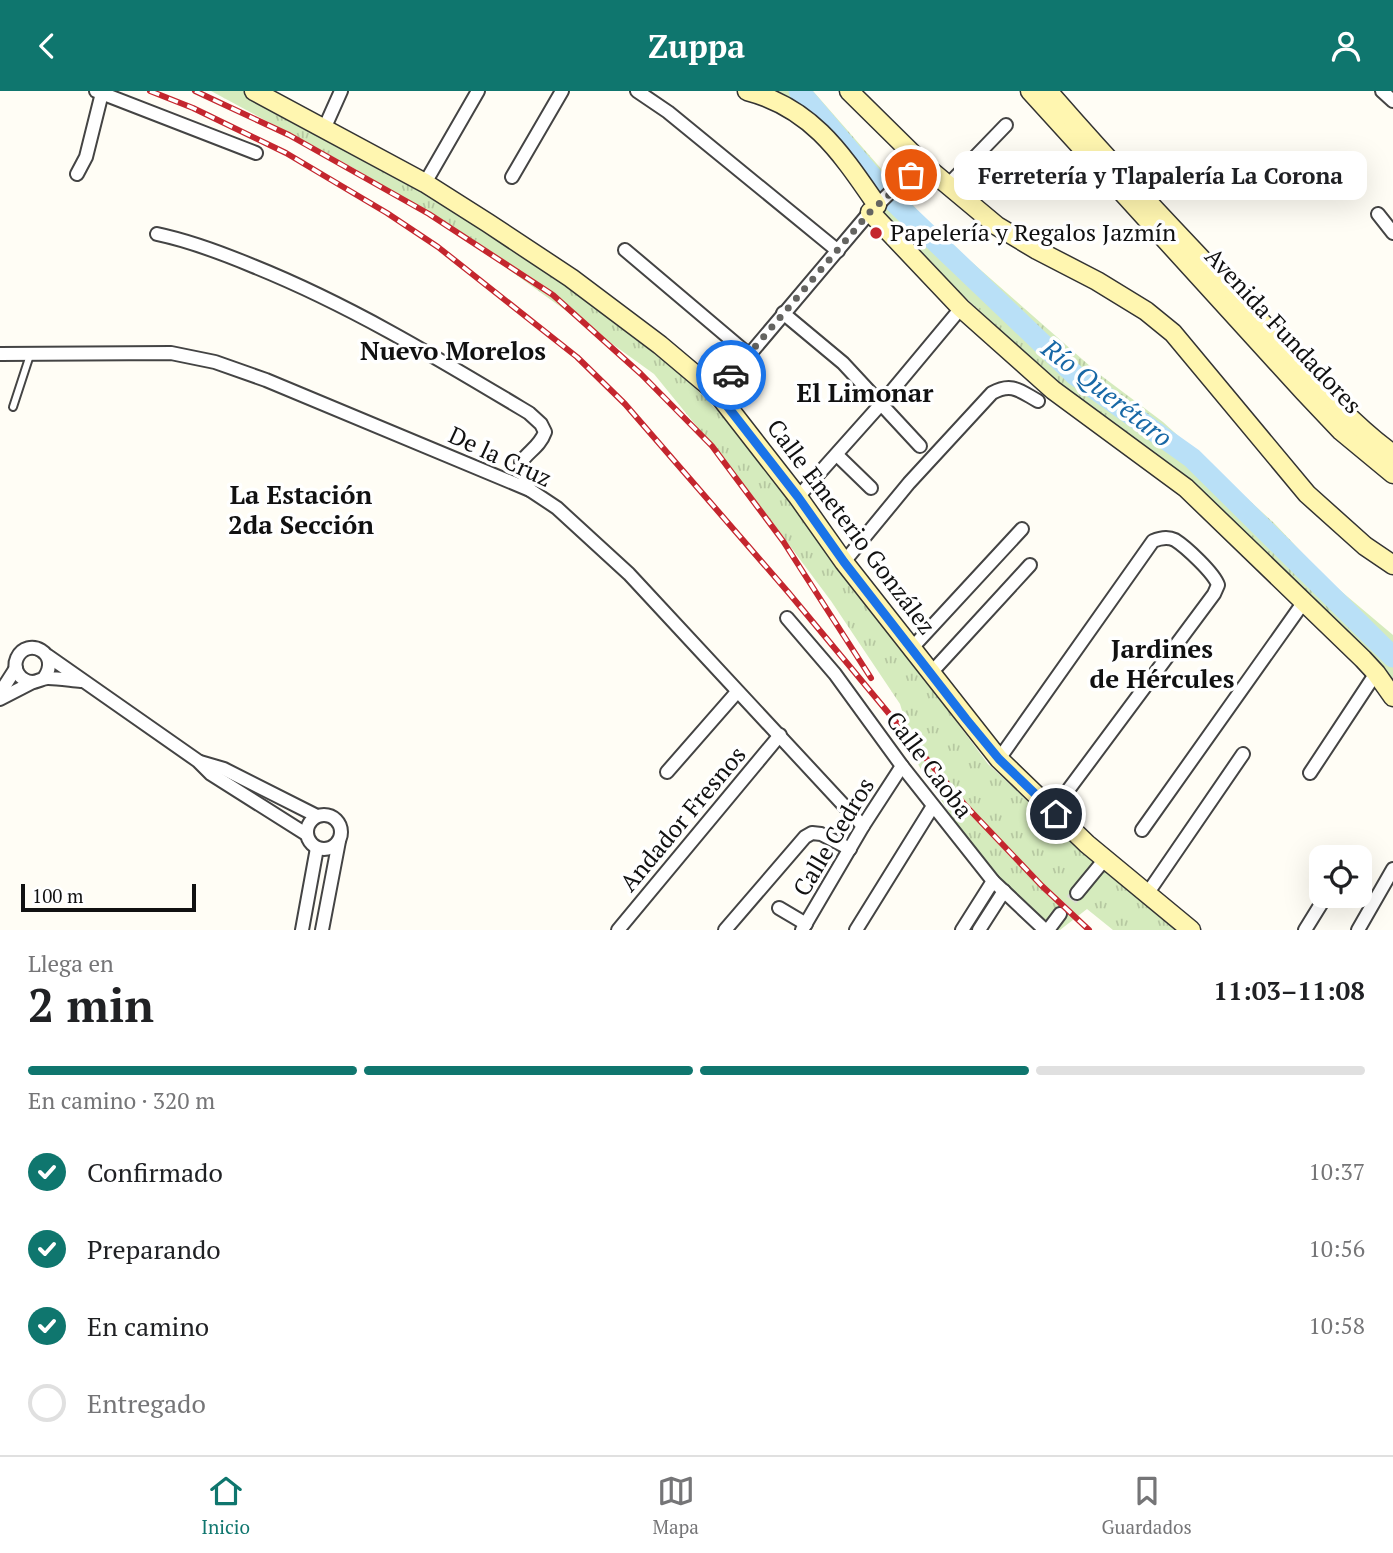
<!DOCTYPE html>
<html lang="es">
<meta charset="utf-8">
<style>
body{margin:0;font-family:"PT Serif",serif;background:#f6f6f6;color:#202124;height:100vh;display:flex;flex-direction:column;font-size:26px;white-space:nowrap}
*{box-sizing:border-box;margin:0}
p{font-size:23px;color:#757577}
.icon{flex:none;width:38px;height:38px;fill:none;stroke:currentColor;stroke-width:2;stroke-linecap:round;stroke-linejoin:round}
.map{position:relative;height:839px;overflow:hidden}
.details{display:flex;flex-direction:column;background:#fff;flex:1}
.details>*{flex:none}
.controls{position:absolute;left:1309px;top:754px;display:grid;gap:14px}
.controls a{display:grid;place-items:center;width:63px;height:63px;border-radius:14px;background:#fff;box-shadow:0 7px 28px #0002;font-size:35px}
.scale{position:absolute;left:21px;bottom:18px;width:175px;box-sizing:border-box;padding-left:7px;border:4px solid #111;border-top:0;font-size:19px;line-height:24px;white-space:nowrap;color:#111;-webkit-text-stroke:5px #fff;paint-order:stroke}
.pin{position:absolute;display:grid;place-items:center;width:60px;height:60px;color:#fff;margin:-30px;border:4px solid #fff;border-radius:50%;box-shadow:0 2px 7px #0007}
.courier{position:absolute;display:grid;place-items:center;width:70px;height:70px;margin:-35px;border:5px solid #1a73e8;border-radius:50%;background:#fff;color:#222;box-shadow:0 2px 9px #0007}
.bubble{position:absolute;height:49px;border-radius:14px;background:#fff;box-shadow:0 7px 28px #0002;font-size:23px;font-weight:800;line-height:49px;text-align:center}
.head em{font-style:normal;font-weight:800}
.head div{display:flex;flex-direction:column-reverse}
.head{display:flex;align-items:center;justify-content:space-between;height:119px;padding:0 28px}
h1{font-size:46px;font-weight:800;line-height:52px}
.bar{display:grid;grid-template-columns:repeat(4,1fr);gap:10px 7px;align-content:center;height:84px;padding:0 28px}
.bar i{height:9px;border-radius:5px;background:#e0e0e0}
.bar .current{background:#0f766e}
.bar p{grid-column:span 4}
ol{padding:0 28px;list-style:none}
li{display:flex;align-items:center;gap:21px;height:77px}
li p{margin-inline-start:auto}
li .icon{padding:7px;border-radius:50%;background:#0f766e;color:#fff;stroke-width:4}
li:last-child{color:#757577}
li i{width:38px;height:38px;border:4px solid #e0e0e0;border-radius:50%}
header{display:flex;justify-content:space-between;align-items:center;height:91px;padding:0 28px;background:#0f766e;color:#fff;font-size:32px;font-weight:800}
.tabs{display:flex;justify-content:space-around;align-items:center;height:98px;border-top:2px solid #e0e0e0;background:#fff;font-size:19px;color:#757577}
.tabs a{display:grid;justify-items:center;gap:4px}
.tabs .current{color:#0f766e}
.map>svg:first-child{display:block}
.park{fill:url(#park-tufts)}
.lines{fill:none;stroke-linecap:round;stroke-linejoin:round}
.river{stroke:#b9e0f7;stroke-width:21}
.street-tunnel{stroke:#dbdad3;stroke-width:12;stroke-dasharray:12 6;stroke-linecap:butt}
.lane-casing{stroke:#444;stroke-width:10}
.street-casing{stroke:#444;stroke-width:16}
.secondary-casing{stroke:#333;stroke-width:21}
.lane{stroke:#fff;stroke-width:6}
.street{stroke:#fff;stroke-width:12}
.secondary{stroke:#fff6b0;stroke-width:18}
.rail-casing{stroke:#c4262e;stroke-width:6}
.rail{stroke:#fff;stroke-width:3.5;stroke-dasharray:10;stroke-linecap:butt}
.done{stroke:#646461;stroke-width:7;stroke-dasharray:0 12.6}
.route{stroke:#1a73e8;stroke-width:9}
.poi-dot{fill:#c4262e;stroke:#fff;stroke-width:2.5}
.labels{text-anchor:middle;stroke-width:7;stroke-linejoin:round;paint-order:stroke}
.poi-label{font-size:24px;fill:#111;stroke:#fff;text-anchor:start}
.street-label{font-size:24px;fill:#111;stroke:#fff}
.neighbourhood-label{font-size:26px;font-weight:bold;fill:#111;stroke:#fff}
.water-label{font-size:26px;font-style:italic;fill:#1768a6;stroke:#fff}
</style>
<header><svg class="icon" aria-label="back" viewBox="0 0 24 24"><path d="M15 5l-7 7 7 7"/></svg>Zuppa<svg class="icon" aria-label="person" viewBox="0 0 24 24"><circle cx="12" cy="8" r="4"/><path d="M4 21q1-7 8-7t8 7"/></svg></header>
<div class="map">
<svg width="1393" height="839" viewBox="0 0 1393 839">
<defs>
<pattern id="park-tufts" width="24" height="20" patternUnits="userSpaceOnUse" patternTransform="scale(1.75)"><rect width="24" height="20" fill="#d5ebbd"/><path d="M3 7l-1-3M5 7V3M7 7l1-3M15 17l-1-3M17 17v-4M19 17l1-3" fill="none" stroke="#b6c8a1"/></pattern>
</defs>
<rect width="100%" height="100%" fill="#fffdf5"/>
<g class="park">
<path d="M211,0H243L345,53L493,141L572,195L669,271L747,349L988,673L1086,764L1181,839H1113L1087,818L1060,839H1055L986,778L919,675L900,613L831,510L743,392L654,283L454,139L357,79Z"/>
<path d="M745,0H813L933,137L1099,283L1163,331L1274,432L1329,490L1393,544V596L1371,567L1070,304L878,125L808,26Z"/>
</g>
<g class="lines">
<path class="river" d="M799,0L891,108L1075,284L1192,367L1393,566"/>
<path class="street-tunnel" d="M1060,823L1077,802"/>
<defs>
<path id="lane" d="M13,316L30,264"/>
<g id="street">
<path d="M96,0L256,62"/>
<path d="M637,0L668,21L838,160"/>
<path d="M1382,0L1393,10"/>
<path d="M324,38L341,0"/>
<path d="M77,83L86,66L102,2"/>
<path d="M512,86L562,0"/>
<path d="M425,92L478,0"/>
<path d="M949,93L1006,34"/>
<path d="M1378,123L1393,142"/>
<path d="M157,143C190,150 222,162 253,175C350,214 439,268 529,322L541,333L545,341C540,355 529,360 521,371L523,382L530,399"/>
<path d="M625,159L748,263"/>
<path d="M783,222L843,272L920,355"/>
<path d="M0,263L171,262L215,271L266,289L530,399L557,417L629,483L863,735"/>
<path d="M717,302L870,121L899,93L924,74"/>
<path d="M837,364L871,397"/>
<path d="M798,406L881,313L961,217"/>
<path d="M844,471L909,392L992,302C1012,291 1020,300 1038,310"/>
<path d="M787,527L835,583L902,675L993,790L1045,839"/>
<path d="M911,558L1022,438"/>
<path d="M48,565L198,670L211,683L306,743"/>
<path d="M930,583L1030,474"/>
<path d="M44,587C62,562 27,545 17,567C12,578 20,590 32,591C38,591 42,587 48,587C58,587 70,589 81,590"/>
<path d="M0,602L16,577"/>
<path d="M0,608L33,591"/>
<path d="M999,668L1153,450C1160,447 1167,445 1175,449C1186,456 1214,482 1218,494L1214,503L1063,706"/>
<path d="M200,671L224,678L317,725"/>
<path d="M667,681L737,601"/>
<path d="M1310,682L1376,582"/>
<circle cx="324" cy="741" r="17"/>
<path d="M1142,739L1303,512"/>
<path d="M1077,802L1105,768"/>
<path d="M1147,803L1243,663"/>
<path d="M779,817L806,833"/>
<path d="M302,839L317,757"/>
<path d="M322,839L339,750"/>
<path d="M618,839L780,644"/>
<path d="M725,839L805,746L812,742L821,743L850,758"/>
<path d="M802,839L863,735L902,675"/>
<path d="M856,839L933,715"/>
<path d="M962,839L993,790"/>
<path d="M979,839L1004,800"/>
<path d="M1048,839L1060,823"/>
<path d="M1305,839L1326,805"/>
<path d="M1358,839L1393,778"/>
</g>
<g id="secondary">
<path d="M254,0L425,92L488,132L571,187L660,254L717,302L798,406L844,471L999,668L1087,753L1191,839"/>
<path d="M747,0C812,17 841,62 877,114"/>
<path d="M849,0L924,74L997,135L1037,159L1097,190L1146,220L1173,242L1307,403L1365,455L1393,474"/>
<path d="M1030,0L1304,301L1341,340L1393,383"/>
<path d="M1048,0C1119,82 1194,160 1269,239C1309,283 1345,328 1393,363"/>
<path d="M870,121L961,217L1053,299L1186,397L1363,568L1376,582L1393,606"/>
</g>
</defs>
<use href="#lane" class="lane-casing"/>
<use href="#street" class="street-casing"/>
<use href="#secondary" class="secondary-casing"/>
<use href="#lane" class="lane"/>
<use href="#street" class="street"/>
<use href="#secondary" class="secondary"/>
<defs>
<g id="rail">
<path d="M150,0L193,17L286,62L387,122L438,156L577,266L625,313L788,501L964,713L1042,795L1089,839"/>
<path d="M195,0L289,44L429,123L553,204L641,283L712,355L783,450L871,587"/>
</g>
</defs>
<use href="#rail" class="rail-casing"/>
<use href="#rail" class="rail"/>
</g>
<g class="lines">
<path class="done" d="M731,284L870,121L911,84"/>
<path class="route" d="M731,284L717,302L798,406L844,471L966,628L999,668L1056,723"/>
</g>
<circle class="poi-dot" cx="876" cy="142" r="7"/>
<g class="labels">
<g class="poi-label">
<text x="890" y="150">Papelería y Regalos Jazmín</text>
</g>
<g class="street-label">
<text transform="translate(1283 240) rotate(47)" y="8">Avenida Fundadores</text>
<text transform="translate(500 366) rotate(25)" y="8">De la Cruz</text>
<text transform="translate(851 436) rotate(53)" y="8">Calle Emeterio González</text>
<text transform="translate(929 674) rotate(53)" y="8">Calle Caoba</text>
<text transform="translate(683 728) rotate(-50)" y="8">Andador Fresnos</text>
<text transform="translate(834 746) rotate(-59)" y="8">Calle Cedros</text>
</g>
<g class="neighbourhood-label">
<text x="453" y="269">Nuevo Morelos</text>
<text x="865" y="311">El Limonar</text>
<text x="301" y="413">La Estación<tspan x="301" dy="30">2da Sección</tspan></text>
<text x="1162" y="567">Jardines<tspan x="1162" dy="30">de Hércules</tspan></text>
</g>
<g class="water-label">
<text transform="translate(1107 302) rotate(38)" y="9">Río Querétaro</text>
</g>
</g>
</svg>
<div class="controls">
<a><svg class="icon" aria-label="locate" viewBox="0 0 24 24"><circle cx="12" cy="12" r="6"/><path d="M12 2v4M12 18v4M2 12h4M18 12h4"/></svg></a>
</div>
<div class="scale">100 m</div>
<div class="pin" style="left:911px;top:84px;background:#ea580c"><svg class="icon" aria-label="bag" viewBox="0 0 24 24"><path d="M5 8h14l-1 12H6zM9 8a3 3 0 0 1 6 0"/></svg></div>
<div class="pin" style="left:1056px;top:723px;background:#1f2937"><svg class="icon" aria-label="home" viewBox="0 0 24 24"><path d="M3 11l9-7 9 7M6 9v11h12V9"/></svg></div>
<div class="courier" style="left:731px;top:284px"><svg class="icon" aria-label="car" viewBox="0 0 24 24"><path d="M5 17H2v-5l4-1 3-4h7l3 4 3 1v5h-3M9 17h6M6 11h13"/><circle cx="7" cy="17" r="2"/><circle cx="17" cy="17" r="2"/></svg></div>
<div class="bubble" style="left:954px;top:60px;width:413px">Ferretería y Tlapalería La Corona</div>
</div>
<section class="details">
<div class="head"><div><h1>2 min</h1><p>Llega en</p></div><em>11:03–11:08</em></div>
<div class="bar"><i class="current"></i><i class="current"></i><i class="current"></i><i></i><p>En camino · 320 m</p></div>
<ol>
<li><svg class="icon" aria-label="check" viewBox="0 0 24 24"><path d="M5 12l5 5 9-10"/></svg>Confirmado<p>10:37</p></li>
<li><svg class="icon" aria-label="check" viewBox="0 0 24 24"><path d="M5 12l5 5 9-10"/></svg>Preparando<p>10:56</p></li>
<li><svg class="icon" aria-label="check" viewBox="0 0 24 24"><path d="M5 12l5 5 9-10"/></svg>En camino<p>10:58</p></li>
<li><i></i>Entregado</li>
</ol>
</section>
<nav class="tabs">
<a class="current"><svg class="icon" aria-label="home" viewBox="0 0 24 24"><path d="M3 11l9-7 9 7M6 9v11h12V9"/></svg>Inicio</a>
<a><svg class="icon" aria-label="map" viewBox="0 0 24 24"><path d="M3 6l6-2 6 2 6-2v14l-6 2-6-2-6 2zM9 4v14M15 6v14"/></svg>Mapa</a>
<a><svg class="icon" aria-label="saved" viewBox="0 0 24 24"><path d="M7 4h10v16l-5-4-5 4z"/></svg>Guardados</a>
</nav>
